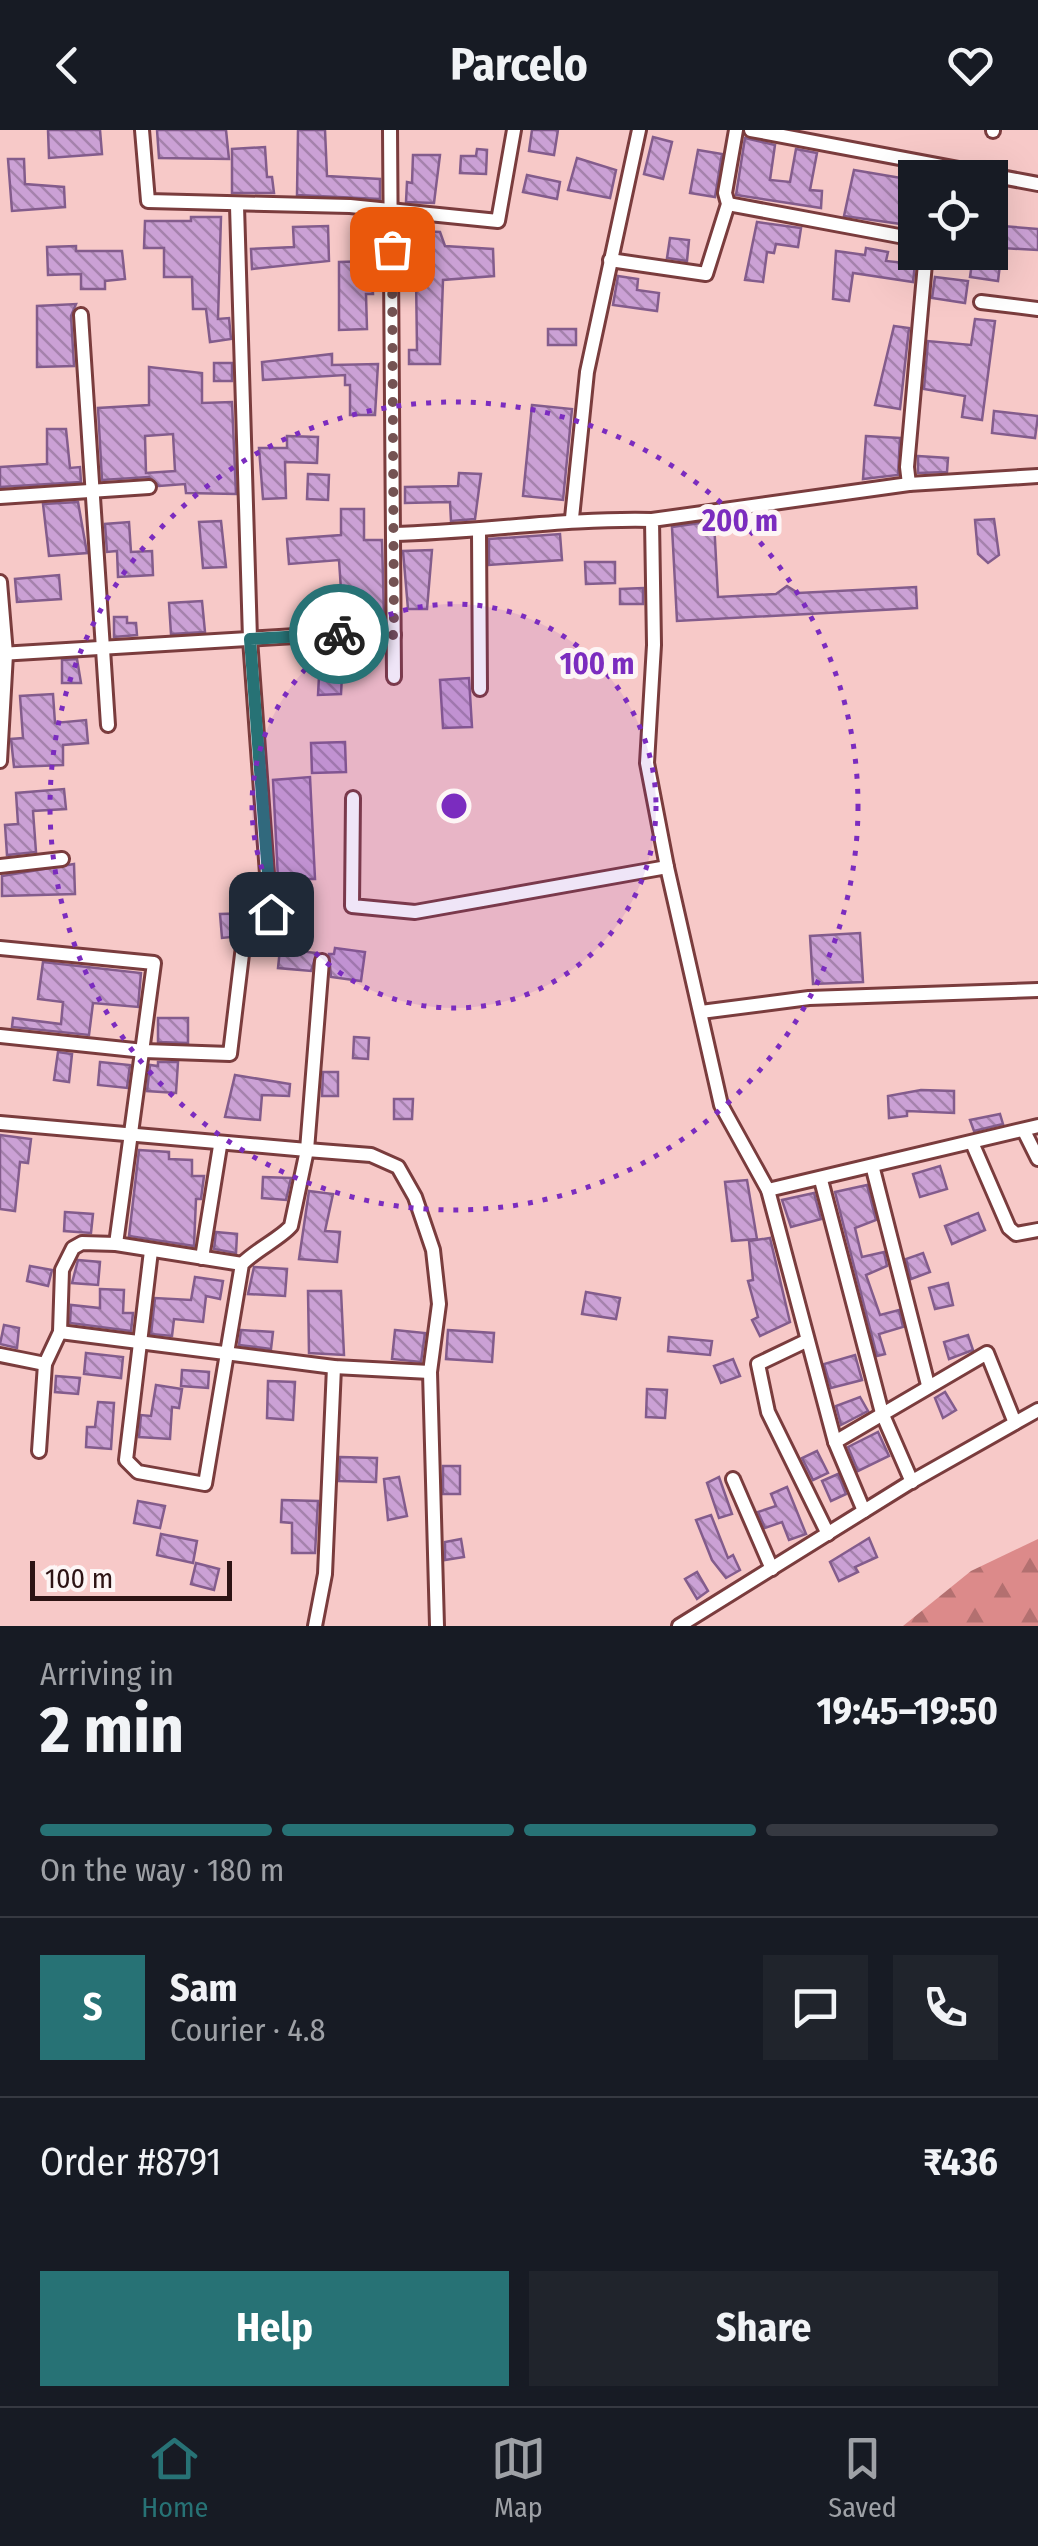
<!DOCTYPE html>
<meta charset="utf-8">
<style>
body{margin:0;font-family:"Fira Sans Condensed",sans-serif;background:#20242c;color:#f1f3f6;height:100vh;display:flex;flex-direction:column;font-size:38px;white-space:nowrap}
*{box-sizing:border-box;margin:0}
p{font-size:32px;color:#9ea1a6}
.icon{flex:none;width:55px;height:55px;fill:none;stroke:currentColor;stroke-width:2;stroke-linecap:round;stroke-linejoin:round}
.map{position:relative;height:1496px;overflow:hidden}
.drawer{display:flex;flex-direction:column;background:#171b24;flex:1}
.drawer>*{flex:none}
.fabs{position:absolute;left:898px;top:30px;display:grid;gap:20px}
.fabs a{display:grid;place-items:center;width:110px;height:110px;border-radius:0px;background:#171b24;box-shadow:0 10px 40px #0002;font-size:50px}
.scale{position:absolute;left:30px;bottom:25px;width:202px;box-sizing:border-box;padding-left:10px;border:5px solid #2d1314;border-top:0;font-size:28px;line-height:35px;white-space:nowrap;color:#2d1314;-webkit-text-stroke:8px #fdf5f5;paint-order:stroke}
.pin{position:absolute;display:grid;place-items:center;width:85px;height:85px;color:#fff;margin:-42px;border-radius:20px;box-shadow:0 5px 15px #0006}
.courier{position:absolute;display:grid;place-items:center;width:100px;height:100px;margin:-50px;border:8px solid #277275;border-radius:50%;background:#fff;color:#222;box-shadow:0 2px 12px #0007}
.head em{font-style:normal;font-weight:700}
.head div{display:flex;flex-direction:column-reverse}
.head{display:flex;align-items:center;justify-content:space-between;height:170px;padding:0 40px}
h1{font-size:65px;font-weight:700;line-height:75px}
.bar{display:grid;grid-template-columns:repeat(4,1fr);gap:15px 10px;align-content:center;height:120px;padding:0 40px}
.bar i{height:12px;border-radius:8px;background:#363941}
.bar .active{background:#277275}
.bar p{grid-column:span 4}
.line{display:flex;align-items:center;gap:25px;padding:0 40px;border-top:2px solid #363941}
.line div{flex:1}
.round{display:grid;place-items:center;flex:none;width:105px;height:105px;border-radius:0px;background:#20242c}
.primary-button{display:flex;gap:20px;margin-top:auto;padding:20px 40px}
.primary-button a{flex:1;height:115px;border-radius:0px;background:#277275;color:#fff;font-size:40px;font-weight:700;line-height:115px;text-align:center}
.primary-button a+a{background:#20242c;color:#f1f3f6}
header{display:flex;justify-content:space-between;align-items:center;height:130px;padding:0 40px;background:#171b24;font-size:45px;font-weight:700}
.tab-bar{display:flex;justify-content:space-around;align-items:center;height:140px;border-top:2px solid #363941;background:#171b24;font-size:28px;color:#9ea1a6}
.tab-bar a{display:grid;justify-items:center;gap:5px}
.tab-bar .active{color:#277275}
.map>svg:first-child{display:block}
.forest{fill:url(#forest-firs)}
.building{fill:url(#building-back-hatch);stroke:#835c8c;stroke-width:2.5;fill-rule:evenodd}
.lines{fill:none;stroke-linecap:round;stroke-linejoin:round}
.street-casing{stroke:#7a3c3d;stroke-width:18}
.street{stroke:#fff;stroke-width:12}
.done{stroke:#745353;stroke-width:10;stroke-dasharray:0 18}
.route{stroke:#277275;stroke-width:12}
.ring{fill:none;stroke:#7b2cbf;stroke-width:5;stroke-dasharray:5 10}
.centre{fill:#7b2cbf;stroke:#fdf5f5;stroke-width:5}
.ring-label{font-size:30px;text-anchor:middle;font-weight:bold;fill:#7b2cbf;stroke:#fdf5f5;stroke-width:10;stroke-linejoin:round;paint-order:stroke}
</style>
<header><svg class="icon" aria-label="back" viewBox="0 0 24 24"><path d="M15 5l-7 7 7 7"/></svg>Parcelo<svg class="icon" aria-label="heart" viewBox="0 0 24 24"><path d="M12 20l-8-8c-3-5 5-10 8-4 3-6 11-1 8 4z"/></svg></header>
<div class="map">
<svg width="1038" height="1496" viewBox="0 0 1038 1496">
<defs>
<pattern id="forest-firs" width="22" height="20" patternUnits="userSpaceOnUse" patternTransform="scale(2.5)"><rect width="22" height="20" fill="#dc8a8a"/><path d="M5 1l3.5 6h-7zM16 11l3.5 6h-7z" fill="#b37070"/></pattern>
<pattern id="building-back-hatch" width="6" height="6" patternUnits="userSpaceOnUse" patternTransform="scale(2.5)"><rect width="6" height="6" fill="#cba1d5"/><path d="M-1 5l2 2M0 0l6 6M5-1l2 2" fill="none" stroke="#a582ac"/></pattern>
</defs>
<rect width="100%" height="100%" fill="#f7c9c8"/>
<path class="forest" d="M1038,1409V1496H903L971,1441Z"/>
<g class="building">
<path d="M48,0H100L102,24L49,28Z"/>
<path d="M157,0H226L229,29L159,28Z"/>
<path d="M298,0H325L327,46L380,49V69L297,65Z"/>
<path d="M532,0H558L554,25L529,21Z"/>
<path d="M653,7L672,12L663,49L644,44Z"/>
<path d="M745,8L775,15L770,50L790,52L796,19L817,23L810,60L822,61L821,78L736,65Z"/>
<path d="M265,17L267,47H272L274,63H232V19Z"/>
<path d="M477,19L487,20L486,44L460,43L461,26H476Z"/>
<path d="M698,20L722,24L715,67L690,63Z"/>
<path d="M413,25H440L434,73L406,72L407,52L412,53Z"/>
<path d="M577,28L616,40L610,68L568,60Z"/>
<path d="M8,29H24L25,54L64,57L65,77L12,81Z"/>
<path d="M854,40L913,50L909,81H915V96L844,86Z"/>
<path d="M527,45L560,52L557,69L523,62Z"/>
<path d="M191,87H221L218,189L229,188L231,209L210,212L206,179H193L192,147H164V118H144L145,91H191Z"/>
<path d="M757,92L801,98L798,117L776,114L774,123L767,122L763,152L745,150Z"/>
<path d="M990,95L1038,99V120L1002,118L998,151L970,147L973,126L990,128Z"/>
<path d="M328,96L329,131L252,139L251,119L294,117L293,97Z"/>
<path d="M418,101L440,102L445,116L493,119L494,146L443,150L440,234H409V220H417L416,145H411Z"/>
<path d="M670,108L689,110L687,131L667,128Z"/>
<path d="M76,116V121H122L125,149L105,151V159H81V144L48,145L47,117Z"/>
<path d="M866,118L888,122L886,131L915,134L913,152L853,143L849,171L833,169L836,121L865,125Z"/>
<path d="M372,131L373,164H366L367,199L339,200V132Z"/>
<path d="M618,146L638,149L637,160L659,163L657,181L613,175Z"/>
<path d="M935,147L968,151L965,173L932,168Z"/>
<path d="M76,174L71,186L74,236L37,237V176Z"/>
<path d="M975,189L995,191L982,290L962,287L965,266L924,259L928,211L971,215Z"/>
<path d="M894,196L909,198L900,279L875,275Z"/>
<rect x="548" y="199" width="28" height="16"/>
<path d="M332,224V235L378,234L375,285H350V255H345V245L263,250L262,232Z"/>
<rect x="214" y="233" width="18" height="18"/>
<path d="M149,237L202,243V273L232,272L236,364L186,363L185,354L159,356L149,347L102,350L98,278L149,275ZM173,304L175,341L146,343L145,306Z"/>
<path d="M532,275L572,279L563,370L523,366Z"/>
<path d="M994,281L1038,286L1035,308L992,303Z"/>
<path d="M47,299H66L70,338L80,337L81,352L0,357V337L47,334Z"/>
<path d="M287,306L318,307L317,333L285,332L286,368L263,369L259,318H287Z"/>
<path d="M866,306L900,308L898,345L863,349Z"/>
<path d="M918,326L948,328L947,342L918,343Z"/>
<path d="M459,343L481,344L475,389L451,391L450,372L405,373V357L458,356Z"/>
<path d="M308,344L329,345L328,370L307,369Z"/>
<path d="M78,372L87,423L49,426L43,374Z"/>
<path d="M341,379H364V410H382L384,487L343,490L339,430L289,434L287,409L341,405Z"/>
<path d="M994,389L999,425L988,433L978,424L975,390Z"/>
<path d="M221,391L226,437L203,438L199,392Z"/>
<path d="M714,391L718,467L776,464L787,456L798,463L916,457L917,478L677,491L672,397Z"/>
<path d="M129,392L131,422L152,421L153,445L118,447L117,421L107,422L105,394Z"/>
<path d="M560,404L562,430L489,435V409Z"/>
<path d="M432,420L427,479H408L403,421Z"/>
<path d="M585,432H615V453L586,454Z"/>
<path d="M59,445L61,469L17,472L15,449Z"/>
<path d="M643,458V474H620V459Z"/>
<path d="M202,471L205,502L171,504L169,473Z"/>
<path d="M114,487H127V493H136L137,505L114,507Z"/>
<path d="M343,527L341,564L318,565L320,528Z"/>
<path d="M77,529L81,553H62V530Z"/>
<path d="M469,548L472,597L443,598L440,550Z"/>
<path d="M53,564L55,593L86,590L88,613L63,615V635L14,637L11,609L23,608L20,566Z"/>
<path d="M345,612L346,642L312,643L311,613Z"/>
<path d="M310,647L315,749H278L273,650Z"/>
<path d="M64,659L66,679L33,681L36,722L7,725L5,695L18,694L16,663Z"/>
<path d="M74,734L75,764L2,766V746Z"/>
<path d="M260,783L261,804L222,808L220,784Z"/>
<path d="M860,803L863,852L813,854L810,806Z"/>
<path d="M335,818L365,822L361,851L331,847L329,824H334Z"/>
<path d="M280,819L317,823L311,841L278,838Z"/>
<path d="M43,832L141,843L138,877L93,873L89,905L12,897L13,888L61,894L63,872L38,869Z"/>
<path d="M158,888H188V913L158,912Z"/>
<path d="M354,907L369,908L368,929L353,928Z"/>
<path d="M58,922L72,924L69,952L54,950Z"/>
<path d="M100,932L130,935L127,958L98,955Z"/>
<path d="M158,932H178L176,963L147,961L150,935L158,936Z"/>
<path d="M323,942H338V966H322Z"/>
<path d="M235,945L290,954L289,966L262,965L260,990L225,987Z"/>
<path d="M921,960L954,961V983L907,981V986L889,988L888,966Z"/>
<path d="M394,969H413L412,989H394Z"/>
<path d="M1000,984L1003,994L974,1001L970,990Z"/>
<path d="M0,1005L31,1009L28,1033L20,1032L15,1081L0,1079Z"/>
<path d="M139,1020L169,1022V1029L192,1030V1046H204L201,1069H196L194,1116L129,1106Z"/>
<path d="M940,1036L947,1059L920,1067L913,1044Z"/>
<path d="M263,1047L291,1048L286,1070L262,1068Z"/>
<path d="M747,1050L757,1109L732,1111L725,1052Z"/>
<path d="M867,1055L876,1090L855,1098L862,1127L884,1122L887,1136L866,1145L880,1185L899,1180L903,1197L879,1204L885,1224L877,1226L835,1062Z"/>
<path d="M309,1061L333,1064L325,1101L340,1102L337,1132L299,1129Z"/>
<path d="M814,1063L821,1089L791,1097L782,1070Z"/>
<path d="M65,1082L93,1084L91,1103L64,1101Z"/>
<path d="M978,1083L985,1100L952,1114L945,1096Z"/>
<path d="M216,1102L237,1104L236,1123L214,1119Z"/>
<path d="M770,1108L790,1192L760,1206L752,1190L758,1187L748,1151L753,1150L749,1111Z"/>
<path d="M923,1123L930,1142L911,1149L906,1129Z"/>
<path d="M78,1130L100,1132L98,1155L72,1153Z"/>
<path d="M30,1136L52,1140L48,1156L27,1151Z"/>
<path d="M254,1137L287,1139L285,1166L248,1164Z"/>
<path d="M195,1147L223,1151L220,1169L206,1166L203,1192L174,1189L172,1206L151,1204L155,1168L191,1170Z"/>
<path d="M948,1153L953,1175L935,1179L929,1158Z"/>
<path d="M100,1159L124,1160L123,1183H133L131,1201L70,1193L71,1175L100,1178Z"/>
<path d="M308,1161H341L344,1225L309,1223Z"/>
<path d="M586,1162L620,1168L616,1189L582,1184Z"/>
<path d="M4,1195L19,1198L17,1218L0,1214Z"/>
<path d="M241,1200L273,1202L271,1219L239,1215Z"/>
<path d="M395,1200L425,1203L421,1232L392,1229Z"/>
<path d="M448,1200L494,1203L492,1232L446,1229Z"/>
<path d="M968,1205L973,1220L949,1229L944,1212Z"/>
<path d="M669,1207L712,1211L710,1225L668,1221Z"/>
<path d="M86,1223L123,1227L121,1248L84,1244Z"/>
<path d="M855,1225L862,1250L831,1258L824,1234Z"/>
<path d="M733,1229L740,1246L721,1253L714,1236Z"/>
<path d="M182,1240L209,1242L208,1258L181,1256Z"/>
<path d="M56,1246L80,1248L78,1264L55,1262Z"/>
<path d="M268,1251L295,1252L293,1290L267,1288Z"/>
<path d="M156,1255L182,1259L179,1278L172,1277L170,1309L139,1307L141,1285L151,1286Z"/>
<path d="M647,1259L667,1260L665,1288L646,1287Z"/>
<path d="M945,1262L956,1280L943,1288L935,1268Z"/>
<path d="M860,1267L868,1281L841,1295L836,1276Z"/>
<path d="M98,1272L114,1273L111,1319L86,1317L87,1297H95Z"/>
<path d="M878,1302L889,1326L858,1341L848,1317Z"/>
<path d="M817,1321L828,1343L813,1350L802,1328Z"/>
<path d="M340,1327L377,1328L376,1352L339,1351Z"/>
<rect x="443" y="1336" width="17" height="28"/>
<path d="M838,1344L846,1364L831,1371L822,1351Z"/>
<path d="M399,1347L407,1386L388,1390L384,1349Z"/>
<path d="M719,1347L732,1384L719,1388L707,1353Z"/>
<path d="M787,1357L806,1404L789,1410L782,1392L765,1398L758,1382L776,1376L771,1364Z"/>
<path d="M282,1370L318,1371L315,1423H292V1393L281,1392Z"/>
<path d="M138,1371L165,1376L160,1398L134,1393Z"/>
<path d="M711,1385L728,1428L733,1425L740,1440L726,1448L712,1430L696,1390Z"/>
<path d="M161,1404L197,1411L193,1433L157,1425Z"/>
<path d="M869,1408L877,1427L855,1437L858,1442L839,1451L830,1432Z"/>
<path d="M461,1409L464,1427L445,1430V1412Z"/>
<path d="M196,1433L219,1439L214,1460L191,1454Z"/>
<path d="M697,1442L708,1461L697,1469L685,1449Z"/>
</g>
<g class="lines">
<defs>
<g id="street">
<path d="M142,0L148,71L350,76L498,91L514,0"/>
<path d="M390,0L394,547"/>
<path d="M751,0L1038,54"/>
<path d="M993,1V0"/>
<path d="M728,74L915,109"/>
<path d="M610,130L706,144L728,74L725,63L736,0"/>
<path d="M981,172L1038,179"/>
<path d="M81,185L108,595"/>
<path d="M909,354L907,337L926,122"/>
<path d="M0,367L149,357"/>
<path d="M572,388L587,242L639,0"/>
<path d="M479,402L480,559"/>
<path d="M393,404C480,402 565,388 652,390"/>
<path d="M0,452L6,524L0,631"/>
<path d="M0,524L329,504L394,505"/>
<path d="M353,668L352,776L415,782L667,737L721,975L768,1060L835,1312L864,1381"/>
<path d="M0,736L62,729"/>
<path d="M667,737L647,633L654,515L652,390L909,354L1038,346"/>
<path d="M0,818L154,833L116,1114"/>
<path d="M701,882L809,868L1038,860"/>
<path d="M0,906L144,921L230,924L243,816L272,813L250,509L237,76"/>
<path d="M0,993L307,1020L322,831"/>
<path d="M1024,1001L1038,1029"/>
<path d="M973,1015L1009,1098L1016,1104L1038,1100"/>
<path d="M873,1039L928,1255"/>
<path d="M821,1050L882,1283L912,1352"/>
<path d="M768,1060L1038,996"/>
<path d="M151,1121L126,1330L138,1342L205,1354L242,1134C257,1119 281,1108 291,1096L307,1020L371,1025L398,1037L415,1067L433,1120L439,1174L430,1242L437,1496"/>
<path d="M202,1128L220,1016"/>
<path d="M60,1202L334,1237L430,1242"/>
<path d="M806,1211L758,1234L768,1282L828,1404"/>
<path d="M0,1225L45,1234"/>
<path d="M835,1312L987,1223L1015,1293"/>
<path d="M39,1321L45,1234L60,1202L62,1140L73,1118L82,1113L116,1114L242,1134"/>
<path d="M733,1349L772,1439"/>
<path d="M315,1496L325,1444L334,1237"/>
<path d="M679,1496L909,1353L1038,1280"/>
</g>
</defs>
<use href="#street" class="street-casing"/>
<use href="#street" class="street"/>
</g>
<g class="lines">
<path class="done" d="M339,504L394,505L392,119"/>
<path class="route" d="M271,784L250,509L339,504"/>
</g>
<circle cx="454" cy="676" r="202" fill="#7b2cbf" fill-opacity=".12"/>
<g class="ring">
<circle cx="454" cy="676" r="202"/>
<circle cx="454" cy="676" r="404"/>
</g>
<circle cx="454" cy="676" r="15" class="centre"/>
<g class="ring-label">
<text x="740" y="401">200 m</text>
<text x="597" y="544">100 m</text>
</g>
</svg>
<div class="fabs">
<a><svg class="icon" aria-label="locate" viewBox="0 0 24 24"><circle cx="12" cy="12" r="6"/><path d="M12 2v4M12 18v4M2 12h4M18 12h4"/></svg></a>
</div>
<div class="scale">100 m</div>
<div class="pin" style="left:392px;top:119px;background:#ea580c"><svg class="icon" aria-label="bag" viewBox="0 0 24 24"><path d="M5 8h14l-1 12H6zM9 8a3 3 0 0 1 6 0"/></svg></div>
<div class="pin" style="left:271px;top:784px;background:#1f2937"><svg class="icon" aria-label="home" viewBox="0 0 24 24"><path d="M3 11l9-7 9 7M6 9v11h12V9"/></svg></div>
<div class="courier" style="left:339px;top:504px"><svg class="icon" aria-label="bike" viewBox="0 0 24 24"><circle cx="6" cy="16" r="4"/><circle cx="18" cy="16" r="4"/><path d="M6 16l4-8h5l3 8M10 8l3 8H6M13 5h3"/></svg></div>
</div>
<section class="drawer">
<div class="head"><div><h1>2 min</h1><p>Arriving in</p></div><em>19:45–19:50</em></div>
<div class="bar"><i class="active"></i><i class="active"></i><i class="active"></i><i></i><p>On the way · 180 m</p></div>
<div class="line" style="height:180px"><b class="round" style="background:#277275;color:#fff">S</b><div><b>Sam</b><p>Courier · 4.8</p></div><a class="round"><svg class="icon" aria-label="chat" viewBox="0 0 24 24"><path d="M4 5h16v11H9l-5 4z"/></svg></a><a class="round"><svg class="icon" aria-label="phone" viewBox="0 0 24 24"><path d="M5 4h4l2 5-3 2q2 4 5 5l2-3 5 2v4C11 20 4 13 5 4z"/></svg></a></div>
<div class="line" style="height:130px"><div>Order #8791</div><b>₹436</b></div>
<div class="primary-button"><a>Help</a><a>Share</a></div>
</section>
<nav class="tab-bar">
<a class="active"><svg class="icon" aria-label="home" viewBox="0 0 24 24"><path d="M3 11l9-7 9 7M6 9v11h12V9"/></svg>Home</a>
<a><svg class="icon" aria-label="map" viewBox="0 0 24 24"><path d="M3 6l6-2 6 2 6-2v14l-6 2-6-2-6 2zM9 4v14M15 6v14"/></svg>Map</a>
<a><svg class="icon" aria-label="saved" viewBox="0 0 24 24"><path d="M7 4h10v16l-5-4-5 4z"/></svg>Saved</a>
</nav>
